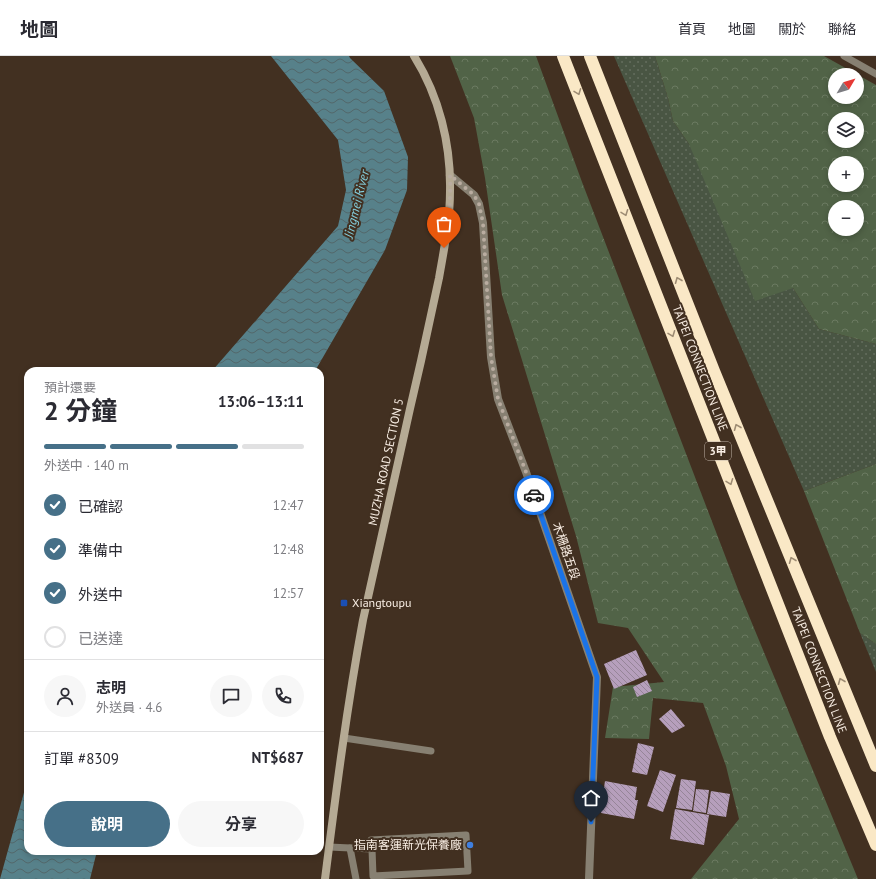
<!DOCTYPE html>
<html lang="zh-TW">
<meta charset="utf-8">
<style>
body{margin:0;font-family:"PT Sans","Noto Sans TC",sans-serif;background:#f7f7f7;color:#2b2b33;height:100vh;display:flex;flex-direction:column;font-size:15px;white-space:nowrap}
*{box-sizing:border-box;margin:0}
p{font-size:13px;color:#7c7c81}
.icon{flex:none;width:22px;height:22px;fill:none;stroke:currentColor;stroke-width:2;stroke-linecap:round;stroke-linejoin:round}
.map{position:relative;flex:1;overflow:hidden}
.panel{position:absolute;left:24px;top:311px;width:300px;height:488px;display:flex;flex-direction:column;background:#fff;border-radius:12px;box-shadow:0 2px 6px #0003}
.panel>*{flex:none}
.needle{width:26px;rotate:52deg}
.fabs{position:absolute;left:828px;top:12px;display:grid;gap:8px}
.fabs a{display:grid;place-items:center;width:36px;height:36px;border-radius:50%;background:#fff;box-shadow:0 2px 6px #0003;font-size:20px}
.pin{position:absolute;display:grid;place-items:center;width:34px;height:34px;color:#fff;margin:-41px -17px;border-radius:50% 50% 50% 0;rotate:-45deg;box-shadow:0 0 4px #0007}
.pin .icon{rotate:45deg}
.courier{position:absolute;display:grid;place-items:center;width:40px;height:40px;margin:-20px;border:3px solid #1a73e8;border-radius:50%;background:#fff;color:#222;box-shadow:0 1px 5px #0007}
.headline em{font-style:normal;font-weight:700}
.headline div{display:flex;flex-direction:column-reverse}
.headline{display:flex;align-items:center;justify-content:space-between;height:68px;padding:0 20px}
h1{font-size:26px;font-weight:700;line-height:30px}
.bar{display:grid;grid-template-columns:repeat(4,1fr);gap:6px 4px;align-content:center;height:48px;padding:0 20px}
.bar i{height:5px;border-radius:3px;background:#e1e1e2}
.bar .active{background:#467088}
.bar p{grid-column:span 4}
.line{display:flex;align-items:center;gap:10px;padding:0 20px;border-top:1px solid #e1e1e2}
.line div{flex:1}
.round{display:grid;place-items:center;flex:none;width:42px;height:42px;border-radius:21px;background:#f7f7f7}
ol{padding:0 20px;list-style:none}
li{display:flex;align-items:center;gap:12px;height:44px}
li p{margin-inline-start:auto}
li .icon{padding:4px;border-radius:50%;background:#467088;color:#fff;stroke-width:4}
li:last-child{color:#7c7c81}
li i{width:22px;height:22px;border:2px solid #e1e1e2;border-radius:50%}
.primary-button{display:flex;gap:8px;margin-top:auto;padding:8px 20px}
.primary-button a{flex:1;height:46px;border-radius:24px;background:#467088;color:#fff;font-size:16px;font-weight:700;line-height:46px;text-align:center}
.primary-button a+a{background:#f7f7f7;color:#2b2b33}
header{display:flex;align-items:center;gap:24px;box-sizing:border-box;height:56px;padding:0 20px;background:#fff;border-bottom:1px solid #e1e1e2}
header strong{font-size:19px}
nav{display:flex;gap:22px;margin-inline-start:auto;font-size:14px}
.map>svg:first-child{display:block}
.grass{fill:url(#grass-dots)}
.forest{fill:url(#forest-crowns);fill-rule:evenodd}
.water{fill:url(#water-waves)}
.building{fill:url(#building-back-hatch)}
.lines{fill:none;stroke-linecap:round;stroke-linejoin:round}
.lane{stroke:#878072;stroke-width:7}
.street{stroke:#878072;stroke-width:8}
.secondary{stroke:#b5aa94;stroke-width:8}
.highway{stroke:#fae8c6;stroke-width:12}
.oneway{stroke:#9e8c74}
.done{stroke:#b9aca0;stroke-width:4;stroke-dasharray:0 7.2}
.route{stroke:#1a73e8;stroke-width:5}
.transit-dot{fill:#1a4fb4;stroke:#423021;stroke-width:1.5}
.shop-dot{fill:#3f7fe0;stroke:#423021;stroke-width:1.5}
.labels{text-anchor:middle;stroke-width:4;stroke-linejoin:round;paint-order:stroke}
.shield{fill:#423021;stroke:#c2b5aa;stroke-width:1}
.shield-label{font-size:11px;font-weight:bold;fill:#f9eee4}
.street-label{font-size:12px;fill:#f9eee4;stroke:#423021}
.poi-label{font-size:12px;fill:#f9eee4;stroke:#423021;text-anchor:start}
.water-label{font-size:13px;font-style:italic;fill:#84d0df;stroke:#423021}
</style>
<header>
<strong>地圖</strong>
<nav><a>首頁</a><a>地圖</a><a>關於</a><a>聯絡</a></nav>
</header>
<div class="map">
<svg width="876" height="823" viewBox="0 0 876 823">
<defs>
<pattern id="grass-dots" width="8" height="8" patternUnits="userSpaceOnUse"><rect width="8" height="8" fill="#495543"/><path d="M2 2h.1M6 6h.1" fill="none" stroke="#646e5e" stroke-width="1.8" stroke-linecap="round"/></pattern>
<pattern id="forest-crowns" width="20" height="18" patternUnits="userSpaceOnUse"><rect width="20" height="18" fill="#516347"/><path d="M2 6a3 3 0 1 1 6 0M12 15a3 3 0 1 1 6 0" fill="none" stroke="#6b7a61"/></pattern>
<pattern id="water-waves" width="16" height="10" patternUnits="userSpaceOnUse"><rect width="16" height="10" fill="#57818a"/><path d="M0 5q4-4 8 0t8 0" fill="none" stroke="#52676a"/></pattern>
<pattern id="building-back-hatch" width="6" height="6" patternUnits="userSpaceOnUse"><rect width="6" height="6" fill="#b69fbc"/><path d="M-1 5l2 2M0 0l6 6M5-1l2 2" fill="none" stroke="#968598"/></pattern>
</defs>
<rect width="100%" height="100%" fill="#423021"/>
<g class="grass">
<path d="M614,0H655L668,42L673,65L689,88L793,232L819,273L876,288V408L804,435Z"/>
<path d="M860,577L876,588V616Z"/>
</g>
<g class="forest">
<path d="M450,0H536L582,126L739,536L858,823H691L739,763L726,710L703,647L653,642L649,683L605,682L613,631L664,626L628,572L598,567L576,480L502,239L485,122L474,62L452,5Z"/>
<path d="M655,0H824L876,29V288L819,273L793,232L755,245L689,88L673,65L668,42ZM835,19H857V41H835ZM835,63H857V85H835ZM835,107H857V129H835ZM835,151H857V173H835Z"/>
<path d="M876,408V588L860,577L804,435Z"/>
</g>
<g class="water">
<path d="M271,0H349L350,2L384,35L408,101L407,134L385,194L315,315H212L338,170L346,134L338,84Z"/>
<path d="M28,722V795H97L90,823H0Z"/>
</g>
<g class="building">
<path d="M636,594L647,619L614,633L604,608Z"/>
<path d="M647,624L652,635L637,641L633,631Z"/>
<path d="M671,653L685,670L672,677L659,663Z"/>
<path d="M638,687L654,691L647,719L632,716Z"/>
<path d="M660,714L676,719L663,756L647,750Z"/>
<path d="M681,723L696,725L692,754L676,752Z"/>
<path d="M605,725L637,731L635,744H638L634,763L601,757L604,738H603Z"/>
<path d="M696,733L709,734L706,757L693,755Z"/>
<path d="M711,735L730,738L726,761L707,758Z"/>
<path d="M675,753L709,759L704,789L670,783Z"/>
</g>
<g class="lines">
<g class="lane">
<path d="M844,0L876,18"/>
<path d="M344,682L431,695"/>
<path d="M329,791L372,793L373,820L468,815L466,779L371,784L372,793"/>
<path d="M350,792L356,823"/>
</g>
<path class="street" d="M450,119L474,139L479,148L483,167L491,301L498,343L526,416L597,621L589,823"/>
<path class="secondary" d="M325,823C336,736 347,650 363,564C382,477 401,391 421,305C427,277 433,250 439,222C444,193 450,165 450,135C451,88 439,40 414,0"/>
<g class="highway">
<path d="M563,0L830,681L876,789"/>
<path d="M590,0L714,315L876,710"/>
</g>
</g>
<defs><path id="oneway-chevron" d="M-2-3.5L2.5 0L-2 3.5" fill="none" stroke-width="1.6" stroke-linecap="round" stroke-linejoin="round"/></defs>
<g class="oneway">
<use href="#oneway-chevron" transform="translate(578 36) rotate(69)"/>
<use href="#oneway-chevron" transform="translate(625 157) rotate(69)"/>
<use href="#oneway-chevron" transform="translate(678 224) rotate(-112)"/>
<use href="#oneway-chevron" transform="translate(672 278) rotate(69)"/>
<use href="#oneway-chevron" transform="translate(737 371) rotate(-112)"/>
<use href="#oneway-chevron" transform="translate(730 426) rotate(69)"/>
<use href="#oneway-chevron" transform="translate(792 504) rotate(-112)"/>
<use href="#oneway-chevron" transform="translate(841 625) rotate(-112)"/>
</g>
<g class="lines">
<path class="done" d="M444,192C449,168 451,144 450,119L474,139L479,148L483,167L491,301L498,343L526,416L534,439"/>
<path class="route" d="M534,439L597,621L591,766"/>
</g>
<rect class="transit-dot" x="340" y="543" width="8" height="8" rx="2"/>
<circle class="shop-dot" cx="470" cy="789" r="4"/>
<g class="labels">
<rect class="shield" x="705" y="386" width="26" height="18" rx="3"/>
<g class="shield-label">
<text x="718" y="399">3甲</text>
</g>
<g class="street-label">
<text transform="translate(700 312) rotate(69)" y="4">TAIPEI CONNECTION LINE</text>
<text transform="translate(386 406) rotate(-78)" y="4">MUZHA ROAD SECTION 5</text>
<text transform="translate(566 495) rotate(71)" y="4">木柵路五段</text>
<text transform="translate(819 614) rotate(69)" y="4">TAIPEI CONNECTION LINE</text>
</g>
<g class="poi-label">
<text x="352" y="551">Xiangtoupu</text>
<text x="462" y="793" text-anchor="end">指南客運新光保養廠</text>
</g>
<g class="water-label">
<text transform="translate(356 148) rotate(-76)" y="5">Jingmei River</text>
</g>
</g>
</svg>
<div class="fabs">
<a><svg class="needle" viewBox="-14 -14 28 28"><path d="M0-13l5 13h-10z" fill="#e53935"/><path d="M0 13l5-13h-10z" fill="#7c7c81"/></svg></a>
<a><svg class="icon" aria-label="layers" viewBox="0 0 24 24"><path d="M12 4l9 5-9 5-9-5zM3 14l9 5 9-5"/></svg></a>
<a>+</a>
<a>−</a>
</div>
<div class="pin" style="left:444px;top:192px;background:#ea580c"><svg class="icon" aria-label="bag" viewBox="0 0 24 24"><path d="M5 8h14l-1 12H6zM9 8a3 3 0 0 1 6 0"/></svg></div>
<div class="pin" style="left:591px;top:766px;background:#1f2937"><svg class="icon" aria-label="home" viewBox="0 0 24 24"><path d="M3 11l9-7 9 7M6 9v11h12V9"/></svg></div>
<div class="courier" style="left:534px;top:439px"><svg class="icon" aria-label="car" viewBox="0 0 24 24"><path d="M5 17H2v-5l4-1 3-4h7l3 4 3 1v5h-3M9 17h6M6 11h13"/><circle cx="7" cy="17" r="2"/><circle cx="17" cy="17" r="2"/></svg></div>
<section class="panel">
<div class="headline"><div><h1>2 分鐘</h1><p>預計還要</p></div><em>13:06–13:11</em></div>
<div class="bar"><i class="active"></i><i class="active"></i><i class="active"></i><i></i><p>外送中 · 140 m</p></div>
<ol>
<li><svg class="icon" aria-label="check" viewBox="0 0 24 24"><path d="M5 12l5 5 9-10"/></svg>已確認<p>12:47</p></li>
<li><svg class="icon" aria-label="check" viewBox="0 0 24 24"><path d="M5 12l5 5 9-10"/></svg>準備中<p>12:48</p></li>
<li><svg class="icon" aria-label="check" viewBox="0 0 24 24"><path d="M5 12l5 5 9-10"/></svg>外送中<p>12:57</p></li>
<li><i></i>已送達</li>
</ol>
<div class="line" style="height:72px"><a class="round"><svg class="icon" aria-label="person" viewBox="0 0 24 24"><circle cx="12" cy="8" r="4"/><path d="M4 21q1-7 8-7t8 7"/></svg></a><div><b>志明</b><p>外送員 · 4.6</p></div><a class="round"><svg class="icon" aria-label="chat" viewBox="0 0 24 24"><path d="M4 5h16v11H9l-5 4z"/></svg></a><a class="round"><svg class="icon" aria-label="phone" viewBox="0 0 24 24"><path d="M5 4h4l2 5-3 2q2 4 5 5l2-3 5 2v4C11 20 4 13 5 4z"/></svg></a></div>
<div class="line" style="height:52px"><div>訂單 #8309</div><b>NT$687</b></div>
<div class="primary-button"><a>說明</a><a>分享</a></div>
</section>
</div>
